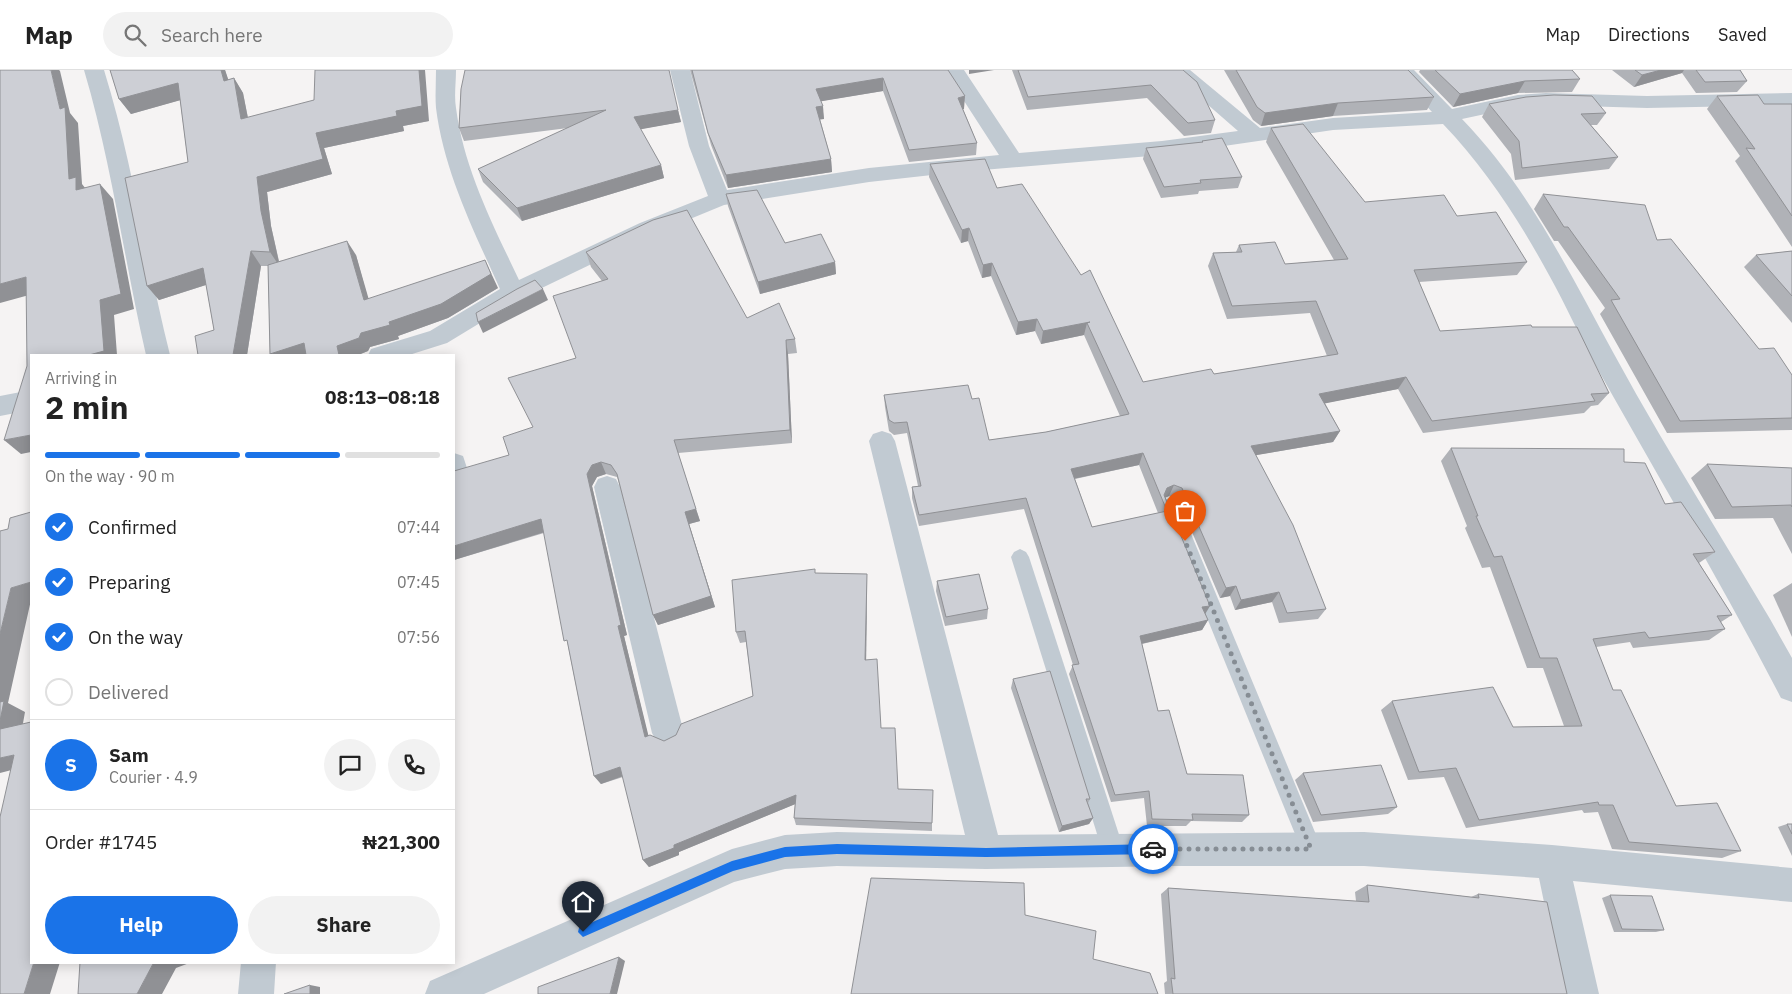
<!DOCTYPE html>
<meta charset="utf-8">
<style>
body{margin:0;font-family:"IBM Plex Sans",sans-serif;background:#f2f2f2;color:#222;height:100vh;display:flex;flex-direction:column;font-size:19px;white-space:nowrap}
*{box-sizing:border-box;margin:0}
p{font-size:16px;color:#767676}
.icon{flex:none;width:28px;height:28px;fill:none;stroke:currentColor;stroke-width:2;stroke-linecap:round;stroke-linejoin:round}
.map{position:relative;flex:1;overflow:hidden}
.panel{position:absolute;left:30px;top:284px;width:425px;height:610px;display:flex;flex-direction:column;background:#fff;border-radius:0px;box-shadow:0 2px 12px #0003}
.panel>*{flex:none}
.pin{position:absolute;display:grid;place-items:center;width:42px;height:42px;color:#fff;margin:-51px -21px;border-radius:50% 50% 50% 0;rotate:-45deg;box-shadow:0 0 5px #0007}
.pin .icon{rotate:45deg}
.courier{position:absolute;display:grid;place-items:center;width:50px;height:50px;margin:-25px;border:4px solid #1a73e8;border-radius:50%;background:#fff;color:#222;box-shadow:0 1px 6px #0007}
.summary em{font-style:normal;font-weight:700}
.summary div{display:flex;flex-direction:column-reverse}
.summary{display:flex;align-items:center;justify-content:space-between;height:85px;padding:0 15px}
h1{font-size:32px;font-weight:700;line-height:38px}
.bar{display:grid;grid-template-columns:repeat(4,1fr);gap:8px 5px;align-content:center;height:60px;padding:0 15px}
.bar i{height:6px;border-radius:4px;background:#e0e0e0}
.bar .selected{background:#1a73e8}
.bar p{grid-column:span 4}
.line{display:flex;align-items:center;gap:12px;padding:0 15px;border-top:1px solid #e0e0e0}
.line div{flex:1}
.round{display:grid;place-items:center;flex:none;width:52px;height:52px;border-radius:26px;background:#f2f2f2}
ol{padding:0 15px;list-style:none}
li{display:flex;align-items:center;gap:15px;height:55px}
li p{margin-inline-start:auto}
li .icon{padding:5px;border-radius:50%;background:#1a73e8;color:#fff;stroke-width:4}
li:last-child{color:#767676}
li i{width:28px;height:28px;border:2px solid #e0e0e0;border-radius:50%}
.cta{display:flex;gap:10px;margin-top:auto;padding:10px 15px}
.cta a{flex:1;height:58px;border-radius:30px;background:#1a73e8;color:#fff;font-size:20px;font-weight:700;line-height:58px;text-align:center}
.cta a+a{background:#f2f2f2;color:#222}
header{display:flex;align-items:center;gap:30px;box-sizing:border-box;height:70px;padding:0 25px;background:#fff;border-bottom:1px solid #e0e0e0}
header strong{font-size:24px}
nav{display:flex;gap:28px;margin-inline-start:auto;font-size:18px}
.search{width:350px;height:45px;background:#f2f2f2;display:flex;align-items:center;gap:12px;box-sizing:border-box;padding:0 18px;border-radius:28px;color:#767676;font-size:19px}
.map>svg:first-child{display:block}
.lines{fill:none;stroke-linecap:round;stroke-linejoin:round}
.service{fill:#c1cad2;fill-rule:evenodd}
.minor{fill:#c1cad2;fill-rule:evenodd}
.wall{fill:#b0b2b7;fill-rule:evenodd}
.shaded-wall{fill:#909195}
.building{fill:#cdcfd5;stroke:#909195;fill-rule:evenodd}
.route{fill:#1a73e8}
.done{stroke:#868d94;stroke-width:5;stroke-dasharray:0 9}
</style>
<header>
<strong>Map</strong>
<div class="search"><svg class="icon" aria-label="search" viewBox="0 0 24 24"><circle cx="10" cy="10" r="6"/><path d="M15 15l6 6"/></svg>Search here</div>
<nav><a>Map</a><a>Directions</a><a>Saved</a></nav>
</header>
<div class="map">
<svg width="1792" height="924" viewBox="0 0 1792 924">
<rect width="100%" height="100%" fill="#f5f3f3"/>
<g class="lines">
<g class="service">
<path d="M1170,428L1176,430L1179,435L1322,779L1318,786L1311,790L1304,786L1161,435L1164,430Z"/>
<path d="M1020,479L1026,482L1029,487L1124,780L1120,787L1113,791L1106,787L1102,780L1011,487L1014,482Z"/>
</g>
<g class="minor">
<path d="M84,0H104C133,93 146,190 170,285H146C124,190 112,94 84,0Z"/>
<path d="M436,0H456C456,13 454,26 456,38C464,99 493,155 519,210L640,153L708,126L689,76L670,0H690L709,76L727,120L869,98L999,85L944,0H964L1019,83L1162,71L1238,61L1168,0H1190L1260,58L1333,48L1432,42L1393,0H1414L1452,39L1518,25L1546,23L1647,26L1792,23V35L1647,38L1546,35L1518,37L1462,49C1528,117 1569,202 1614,284C1663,374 1718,461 1770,549L1792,588V632L1781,628C1723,516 1659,408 1597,298C1580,268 1566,235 1549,205C1519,150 1486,99 1443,54L1333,60L1162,85L959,102L869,112L724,135L656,163L521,228L447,273L409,285H368L371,279L430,261L500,219C474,161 444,102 436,38C435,26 436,13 436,0Z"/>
<path d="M31,320V340L0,346V326Z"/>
<path d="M882,361L891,364L895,371L998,765L1364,762L1552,775L1792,798V832L1573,811L1599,924H1563L1539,808L1364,796H1175L986,799L837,796L785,799L734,812L484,924H425L430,911L732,779L785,765L837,762L965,765L869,371L873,364Z"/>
<path d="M454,383L463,386L467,398L463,406L454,409Z"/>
<path d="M607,406L616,409L620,417L684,663L679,673L668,678L657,673L652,663L594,417L598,409Z"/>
<path d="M241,892H276L274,924H238Z"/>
</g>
</g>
<g class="wall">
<path d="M110,0H225L228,10L234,8L243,23L248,48L429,51L403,56L404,61L324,78L332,104L267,122L271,156L279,191L356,185L368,229L498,218L448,248L398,266L399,269L370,277L368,281L358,285H271L270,284L268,196H261L247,285H198L214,260L206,215L159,230L147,216L188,92L180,30L131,44L119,29Z"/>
<path d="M690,0H948L964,39H963L977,73L976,85L909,92L883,21L821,31L824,49H820L831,89L832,102L728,118L711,75Z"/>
<path d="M1012,0H1183L1215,50L1211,63L1184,66L1147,28L1027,40Z"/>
<path d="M1224,0H1408L1434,27L1427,40L1333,46L1261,56L1253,50Z"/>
<path d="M1420,0H1572L1580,9L1572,22L1518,23L1453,37L1419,2Z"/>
<path d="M1612,0H1740L1747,11L1737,22L1696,23L1682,3L1634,17Z"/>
<path d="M461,19L678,40L681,52L640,59L661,95L664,108L522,151L483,112L478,99L568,58L464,71L459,58Z"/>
<path d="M1717,26L1764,34H1792V177L1735,91L1740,86L1707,39Z"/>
<path d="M1489,34L1606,43L1597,55H1591L1618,87L1609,99L1515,110L1511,84L1482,47Z"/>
<path d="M1271,58L1365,132L1457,146L1527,192L1517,205L1419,212L1440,261L1532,257L1609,323L1598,335L1591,336L1584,343L1423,363L1398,319L1325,333L1340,361L1333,372L1256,385L1326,539L1318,549L1279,553L1272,532L1235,540L1230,526L1220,528L1178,429L1169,426L1165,428L1208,550L1202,560L1142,574L1158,641L1187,704L1249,745L1242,752L1191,751L1186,756H1147L1144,728L1111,732L1069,604L1073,595L1024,439L919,456L912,428V417L918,416L907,363L894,365L889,361L885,337L884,325L972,329L989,370L1046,362L1120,346L1084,265L1041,274L1035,261L1016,265L991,206L982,208L968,171L961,173L929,107L930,94L997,118L1143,312L1214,304L1327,286L1310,243L1227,249L1208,196L1213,183L1236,182L1239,175L1285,194L1334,190L1266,72ZM1139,395L1158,443L1092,457L1075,409Z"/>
<path d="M1202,71L1242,107L1238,118L1199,121L1198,124L1161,128L1143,89L1146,78L1202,72Z"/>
<path d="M726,124L785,173L835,192L836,204L760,224L728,136Z"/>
<path d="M1543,124L1657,170L1759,279L1792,305V360L1667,363L1600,244L1605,238L1558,171H1554L1534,139Z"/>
<path d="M1792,181V253L1744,197L1756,185Z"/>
<path d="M586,182L747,248L795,269L797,283L788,284L792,373L678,383L700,451L689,454L715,537L658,555L653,545L618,410L617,407L606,404L597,407L592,416L627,565L624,566L648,666L664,671L753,626L746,572L740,573L736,562L815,503L867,504V515L866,590L881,658L898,719L932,753V761L796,755L794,748L795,734L679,782V785L649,797L643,790L623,707L601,714L594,706L568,576L544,463L454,490L509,385L533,357L576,288L602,211L591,197Z"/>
<path d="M1451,378L1624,392L1665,434L1715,482L1699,493L1732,545L1721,552L1725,559L1709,570L1633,578L1630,572L1596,577L1613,620L1676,736L1741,781L1722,788L1612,779L1598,742L1584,743L1582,740L1466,758L1444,707L1408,710L1381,640L1392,631L1513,657L1564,656L1543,598H1527L1490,497L1482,498L1465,458L1467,456L1441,391Z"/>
<path d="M1707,394L1792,398V484L1773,448L1715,449L1691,408Z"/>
<path d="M937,511L988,539L987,549L945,556L936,521Z"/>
<path d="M1792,513V567L1773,525Z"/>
<path d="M1013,609L1090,729L1088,733L1093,748L1089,754L1059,762L1011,618Z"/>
<path d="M1303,703L1397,737L1388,744L1313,752L1295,710Z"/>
<path d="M1787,754H1792V786L1778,757Z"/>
<path d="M1367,815L1471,827L1478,824L1567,924H1165L1164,913L1167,911L1161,824L1168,818L1356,831L1355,822Z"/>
<path d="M1610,825L1664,860L1656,862H1614L1602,828Z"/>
</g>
<g class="shaded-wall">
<path d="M51,0H59L60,1L70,43L78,53L82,114L89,123L76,120L69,109L60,39Z"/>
<path d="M221,0H225L234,26L224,11Z"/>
<path d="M419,0H425L429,51L403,56L404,61L324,78L332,104L267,122L271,156L280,197L270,182L261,141L257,107L316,63L396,41Z"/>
<path d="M969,0H994L969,4Z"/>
<path d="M1661,0H1684L1682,3L1634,17L1642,5Z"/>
<path d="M234,8L243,23L251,64L241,49Z"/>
<path d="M883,8V21L817,32L816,19Z"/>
<path d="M1525,11L1518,23L1453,37L1460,24Z"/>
<path d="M178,13L188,28L131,44L119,29Z"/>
<path d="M965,26L964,39L957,40L958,28Z"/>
<path d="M1338,33L1333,46L1261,56L1265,43Z"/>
<path d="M823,36L824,49L817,50L816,37Z"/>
<path d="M678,40L681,52L637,60L634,47Z"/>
<path d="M831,89L832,102L728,118L726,105Z"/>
<path d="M661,95L664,108L522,151L517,138Z"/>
<path d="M100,114L113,129L134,239L114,245L117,285H89L100,230Z"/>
<path d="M969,158L968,171L961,173L962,160Z"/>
<path d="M347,171L356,185L373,244L364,230Z"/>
<path d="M251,181L261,196L247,285H233Z"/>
<path d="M485,190L498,218L448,248L398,266L399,269L370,277L368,281L358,285H339L337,276L361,263L389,252Z"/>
<path d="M835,192L836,204L760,224L758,212Z"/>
<path d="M992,193L991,206L982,208L983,195Z"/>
<path d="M203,198L215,212L159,230L147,216Z"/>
<path d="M26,207L40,222L0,233V214Z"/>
<path d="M543,219L548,230L483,263L478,252Z"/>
<path d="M1037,249L1035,261L1016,265L1018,252Z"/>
<path d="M1090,252L1087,253L1084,265L1041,274L1043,261Z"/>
<path d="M786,270L788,284L792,373L790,360Z"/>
<path d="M304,273L313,285H271L270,284Z"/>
<path d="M1406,307L1398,319L1312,336L1319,324Z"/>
<path d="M1340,361L1333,372L1245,387L1251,376Z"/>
<path d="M31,365V382L21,384L4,370Z"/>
<path d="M1143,383L1139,395L1068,410L1071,399Z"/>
<path d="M601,392L606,404L597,407L592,416L627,565L624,566L651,676L645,667L618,556L587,404L592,395Z"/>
<path d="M1174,415L1169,426L1162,429L1167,418Z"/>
<path d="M696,439L700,451L689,454L715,537L658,555L653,545L685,442Z"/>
<path d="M541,449L548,461L454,490V476Z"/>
<path d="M867,504V515L866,600L865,590Z"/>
<path d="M31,512V530L8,633L25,642L20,670L0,661V564L11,518Z"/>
<path d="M1236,516L1230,526L1220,528L1226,518Z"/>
<path d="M1279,522L1272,532L1235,540L1241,530Z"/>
<path d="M1210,536L1204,546L1202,537Z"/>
<path d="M1208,550L1202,560L1136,575L1140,566Z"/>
<path d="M14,685L31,695L0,703V688Z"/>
<path d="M620,697L626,705L601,714L594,706Z"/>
<path d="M796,725L798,733L679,782V785L649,797L643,790L674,775Z"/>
<path d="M1093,748L1089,754L1059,762L1062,756Z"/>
<path d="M619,887L625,891L617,924H610Z"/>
<path d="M34,892H60L50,924H24Z"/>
<path d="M154,892H192L176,898L162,924H137Z"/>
<path d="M310,915L320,917V924H310Z"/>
</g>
<g class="building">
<path d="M0,0H51L60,39L65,37L69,109L76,107V120L100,114L121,224L100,230L104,281L89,285H31V365L4,370L27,296L26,207L0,214Z"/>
<path d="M110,0H221L224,11L234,8L241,49L314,30L315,0H419L422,36L396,41L397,46L316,63L323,89L257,107L261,141L270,182L251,181L233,285H198L195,266L214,260L203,198L147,216L125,108L188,92L178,13L119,29Z"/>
<path d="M465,0H669L678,40L634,47L661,95L517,138L478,99L606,40L459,58L461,19Z"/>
<path d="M692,0H948L965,26L958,28L977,73L909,80L883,8L816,19L823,36L816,37L831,89L726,105L708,63Z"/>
<path d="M1018,0H1183L1197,12L1215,50L1188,53L1151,15L1028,27Z"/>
<path d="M1236,0H1408L1434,27L1338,33L1265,43L1257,37Z"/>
<path d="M1435,0H1572L1580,9L1525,11L1460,24Z"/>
<path d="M1635,0H1661L1642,5Z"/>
<path d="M1696,0H1740L1747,11L1705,12Z"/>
<path d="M1554,25L1592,26L1606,43L1581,44L1618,87L1522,98L1519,71L1489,34L1526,27Z"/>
<path d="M1758,25L1764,34H1792V146L1746,78L1755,79L1717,26Z"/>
<path d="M1303,54L1365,132L1444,125L1457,146L1496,142L1527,192L1414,200L1440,261L1531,255L1532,257H1577L1609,323L1591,324L1595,331L1432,351L1406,307L1319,324L1340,361L1251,376L1293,455L1326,539L1287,543L1279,522L1241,530L1236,516L1226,518L1182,418L1174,415L1167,418L1164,425L1210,536L1202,537L1208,550L1140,566L1158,641L1169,640L1187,704L1243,705L1249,745L1192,744L1193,750L1152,749L1149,721L1115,725L1072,595L1079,594L1026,428L919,445L912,417L921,416L907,352L894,353L889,350L884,325L968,315L972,329L979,328L989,370L1046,362L1129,344L1087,253L1090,252L1043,261L1037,249L1018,252L992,193L983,195L969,158L962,160L930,94L985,89L997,118L1022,114L1081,205L1090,200L1143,312L1211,299L1214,304L1338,284L1316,231L1232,236L1213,183L1242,182L1239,175L1275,172L1285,194L1348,189L1271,58ZM1143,383L1167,441L1092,457L1071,399Z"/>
<path d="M1222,68L1242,107L1200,110L1201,113L1164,117L1146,78L1203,72L1202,71Z"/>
<path d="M757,120L785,173L821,164L835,192L758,212L726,124Z"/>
<path d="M1543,124L1645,135L1657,170L1671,169L1759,279L1774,278L1792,305V348L1680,351L1611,230L1620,229L1568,157H1564Z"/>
<path d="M687,140L747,248L779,233L795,269L786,270L790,360L674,370L696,439L685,442L711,526L653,545L617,404L611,395L601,392L592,395L587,404L621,555L618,556L645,667L650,665L664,671L676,665L681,654L753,626L745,561L736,562L732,510L815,499V503L867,504L865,590L877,589L881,658H895L898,719L933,720L932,753L794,748L796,725L674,775V778L643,790L620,697L594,706L567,570L564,571L541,449L454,476V401L509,385L503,367L533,357L508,308L576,288L553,226L608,209L586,182L653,150Z"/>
<path d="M347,171L364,230L485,190L491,204L441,234L389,252L390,255L361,263L359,268L337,276L339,285H306L304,273L270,284L268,195Z"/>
<path d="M1792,181V226L1756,185Z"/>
<path d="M535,210L543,219L478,252L476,243L517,219Z"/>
<path d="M1451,378L1624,379V392L1645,393L1665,434L1681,432L1715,482L1693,484L1732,545L1717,546L1725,559L1649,568L1645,562L1593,569L1613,620H1621L1676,736L1717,733L1741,781L1629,772L1613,735H1599L1598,732L1479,750L1456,698L1419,702L1392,631L1493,617L1513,657L1582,656L1557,588H1540L1502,486L1494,487L1476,446H1478Z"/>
<path d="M1707,394L1792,398V437L1791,435L1732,437Z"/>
<path d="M31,442V512L11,518L0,564V461L8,459L10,448Z"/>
<path d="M979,504L988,539L946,547L937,511Z"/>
<path d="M1050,601L1090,729H1086L1093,748L1062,756L1013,609Z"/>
<path d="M4,631L0,651V632Z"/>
<path d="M31,652V892H34L24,924H0V747L14,685L0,688V659Z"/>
<path d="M1381,695L1397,737L1321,745L1303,703Z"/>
<path d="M1787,754H1792V764Z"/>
<path d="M871,808L1024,813L1025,845L1096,861L1093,889L1150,903L1158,924H851Z"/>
<path d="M1367,815L1479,828L1478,824L1547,832L1567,924H1173L1171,908L1175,909L1168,818L1369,832Z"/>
<path d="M1610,825L1652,826L1664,860L1622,859Z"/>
<path d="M619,887L610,924H538V917Z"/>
<path d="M80,892H154L137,924H78Z"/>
<path d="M310,915V924H284Z"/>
</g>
<path class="route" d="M837,774L986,778L1153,774L1158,779L1153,784L986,787L837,784L785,787L733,801L583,867L578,862L579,858L732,791L785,777Z"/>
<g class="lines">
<path class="done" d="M1153,779H1311L1185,471"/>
</g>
</svg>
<div class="pin" style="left:1185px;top:471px;background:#ea580c"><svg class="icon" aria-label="bag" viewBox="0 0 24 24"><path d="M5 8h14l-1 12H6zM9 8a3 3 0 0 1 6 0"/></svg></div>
<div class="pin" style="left:583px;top:862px;background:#1f2937"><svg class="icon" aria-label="home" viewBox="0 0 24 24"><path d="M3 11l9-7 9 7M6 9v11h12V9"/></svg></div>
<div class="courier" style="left:1153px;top:779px"><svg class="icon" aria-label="car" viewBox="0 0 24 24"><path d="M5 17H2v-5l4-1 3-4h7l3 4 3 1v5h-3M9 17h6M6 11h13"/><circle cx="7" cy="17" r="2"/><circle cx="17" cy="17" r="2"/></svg></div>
<section class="panel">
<div class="summary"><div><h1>2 min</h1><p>Arriving in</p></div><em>08:13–08:18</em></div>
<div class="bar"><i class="selected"></i><i class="selected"></i><i class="selected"></i><i></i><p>On the way · 90 m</p></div>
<ol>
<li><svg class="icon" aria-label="check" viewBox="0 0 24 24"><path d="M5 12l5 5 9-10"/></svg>Confirmed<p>07:44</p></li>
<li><svg class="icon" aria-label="check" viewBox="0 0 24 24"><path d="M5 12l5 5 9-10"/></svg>Preparing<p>07:45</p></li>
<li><svg class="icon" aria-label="check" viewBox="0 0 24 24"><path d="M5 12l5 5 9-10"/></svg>On the way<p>07:56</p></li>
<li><i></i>Delivered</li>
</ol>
<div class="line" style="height:90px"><b class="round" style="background:#1a73e8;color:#fff">S</b><div><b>Sam</b><p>Courier · 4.9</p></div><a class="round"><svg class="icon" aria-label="chat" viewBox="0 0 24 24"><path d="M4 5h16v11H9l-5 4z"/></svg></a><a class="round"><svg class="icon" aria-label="phone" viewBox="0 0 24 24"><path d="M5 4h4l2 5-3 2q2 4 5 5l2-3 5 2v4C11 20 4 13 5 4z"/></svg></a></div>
<div class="line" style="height:65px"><div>Order #1745</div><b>₦21,300</b></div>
<div class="cta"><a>Help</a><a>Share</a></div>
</section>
</div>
